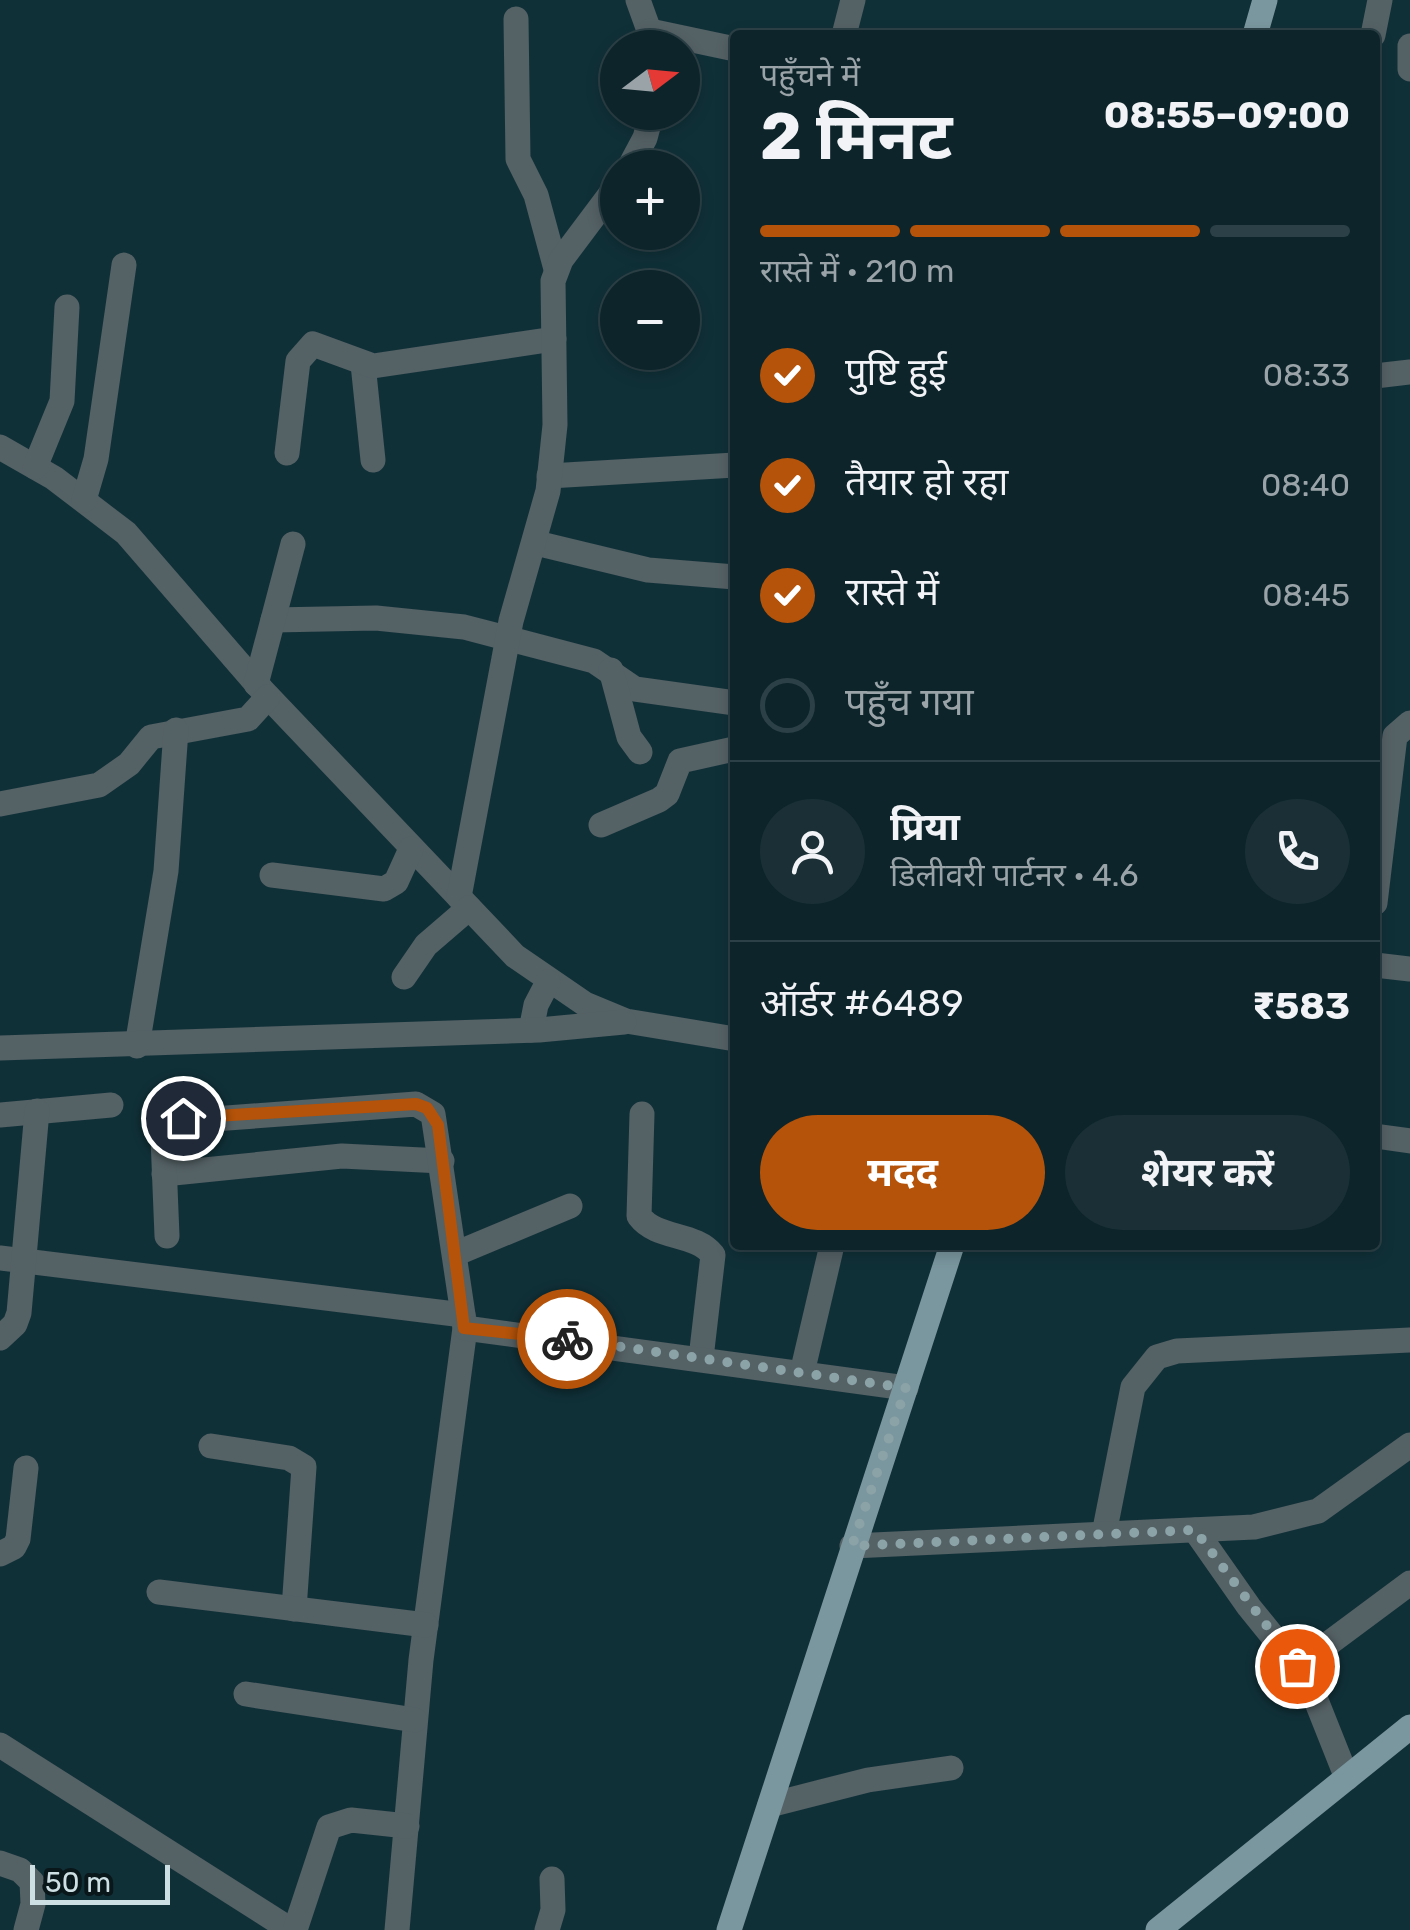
<!DOCTYPE html>
<html lang="hi">
<meta charset="utf-8">
<style>
body{margin:0;font-family:Rubik,"Noto Sans Devanagari",sans-serif;background:#1a3036;color:#f1f3f6;height:100vh;display:flex;flex-direction:column;font-size:38px;white-space:nowrap}
*{box-sizing:border-box;margin:0}
p{font-size:32px;color:#9aa4a8}
.icon{flex:none;width:55px;height:55px;fill:none;stroke:currentColor;stroke-width:2;stroke-linecap:round;stroke-linejoin:round}
.map{position:relative;flex:1;overflow:hidden}
.side{position:absolute;left:730px;top:30px;width:650px;height:1220px;display:flex;flex-direction:column;background:#0c242a;border-radius:10px;box-shadow:0 5px 15px #0003,0 0 0 2px #2c4147}
.side>*{flex:none}
.needle{width:65px;rotate:74deg}
.fabs{position:absolute;left:600px;top:30px;display:grid;gap:20px}
.fabs a{display:grid;place-items:center;width:100px;height:100px;border-radius:50%;background:#0c242a;box-shadow:0 5px 15px #0003,0 0 0 2px #2c4147;font-size:50px}
.scale{position:absolute;left:30px;bottom:25px;width:140px;box-sizing:border-box;padding-left:10px;border:5px solid #cddfe3;border-top:0;font-size:28px;line-height:35px;white-space:nowrap;color:#cddfe3;-webkit-text-stroke:8px #09161a;paint-order:stroke}
.pin{position:absolute;display:grid;place-items:center;width:85px;height:85px;color:#fff;margin:-42px;border:5px solid #fff;border-radius:50%;box-shadow:0 2px 10px #0007}
.courier{position:absolute;display:grid;place-items:center;width:100px;height:100px;margin:-50px;border:8px solid #b45309;border-radius:50%;background:#fff;color:#222;box-shadow:0 2px 12px #0007}
.headline em{font-style:normal;font-weight:700}
.headline div{display:flex;flex-direction:column-reverse}
.headline{display:flex;align-items:center;justify-content:space-between;height:170px;padding:0 30px}
h1{font-size:65px;font-weight:700;line-height:75px}
.bar{display:grid;grid-template-columns:repeat(4,1fr);gap:15px 10px;align-content:center;height:120px;padding:0 30px}
.bar i{height:12px;border-radius:8px;background:#2c4147}
.bar .selected{background:#b45309}
.bar p{grid-column:span 4}
.line{display:flex;align-items:center;gap:25px;padding:0 30px;border-top:2px solid #2c4147}
.line div{flex:1}
.round{display:grid;place-items:center;flex:none;width:105px;height:105px;border-radius:52px;background:#1a3036}
ol{padding:0 30px;list-style:none}
li{display:flex;align-items:center;gap:30px;height:110px}
li p{margin-inline-start:auto}
li .icon{padding:10px;border-radius:50%;background:#b45309;color:#fff;stroke-width:4}
li:last-child{color:#9aa4a8}
li i{width:55px;height:55px;border:5px solid #2c4147;border-radius:50%}
.button{display:flex;gap:20px;margin-top:auto;padding:20px 30px}
.button a{flex:1;height:115px;border-radius:60px;background:#b45309;color:#fff;font-size:40px;font-weight:700;line-height:115px;text-align:center}
.button a+a{background:#1a3036;color:#f1f3f6}
.map>svg:first-child{display:block}
.lines{fill:none;stroke-linecap:round;stroke-linejoin:round}
.minor{stroke:#546165;stroke-width:25}
.major{stroke:#7a969e;stroke-width:25}
.done{stroke:#8ba2a7;stroke-width:10;stroke-dasharray:0 18}
.route{stroke:#b45309;stroke-width:12}
</style>
<div class="map">
<svg width="1410" height="1930" viewBox="0 0 1410 1930">
<rect width="100%" height="100%" fill="#103038"/>
<g class="lines">
<g class="minor">
<path d="M638,0L655,47"/>
<path d="M516,19L518,159L536,195L556,269"/>
<path d="M650,31L735,49"/>
<path d="M844,35L853,0"/>
<path d="M1373,35L1380,0"/>
<path d="M1410,46V69"/>
<path d="M629,168L645,138L652,112"/>
<path d="M363,364L373,460"/>
<path d="M1375,376L1410,372"/>
<path d="M0,447L54,478L126,533L262,690L515,956L585,1004L626,1021L735,1039"/>
<path d="M287,453L298,361L313,344L373,366L554,339"/>
<path d="M35,467L62,401L67,307"/>
<path d="M549,476L735,465"/>
<path d="M84,500L96,459L124,265"/>
<path d="M536,543L648,570L735,577"/>
<path d="M273,620L376,618L464,627L594,661L635,689L735,703"/>
<path d="M611,670L629,737L640,752"/>
<path d="M256,684L293,544"/>
<path d="M0,804L99,785L129,764L151,737L248,719L268,697"/>
<path d="M601,825L659,800L667,794L680,761L734,749"/>
<path d="M272,875L384,889L396,882L411,849"/>
<path d="M459,897L511,621L548,491L555,425L553,281L561,260L618,184"/>
<path d="M1375,903L1395,736L1410,723"/>
<path d="M1375,965L1410,969"/>
<path d="M404,977L426,945L469,908"/>
<path d="M531,1030L536,1005L548,982"/>
<path d="M137,1046L166,871L176,730"/>
<path d="M0,1048L539,1030L624,1022"/>
<path d="M642,1114L639,1216C657,1240 695,1232 713,1255L701,1358"/>
<path d="M0,1115L111,1105"/>
<path d="M1375,1136L1410,1141"/>
<path d="M164,1174L342,1156L442,1161"/>
<path d="M167,1236L163,1138L173,1122L416,1104L433,1114L465,1328L421,1660L397,1930"/>
<path d="M455,1254L570,1206"/>
<path d="M0,1258L463,1315"/>
<path d="M465,1328L906,1388"/>
<path d="M0,1338L15,1324L19,1313L37,1111"/>
<path d="M802,1373L832,1245"/>
<path d="M211,1446L289,1458L304,1467L294,1609"/>
<path d="M1195,1530L1249,1607L1308,1680L1347,1778"/>
<path d="M1104,1534L1133,1387L1157,1357L1177,1351L1410,1340"/>
<path d="M852,1546L1254,1527L1318,1511L1410,1445"/>
<path d="M0,1554L14,1547L18,1539L26,1468"/>
<path d="M159,1592L426,1625"/>
<path d="M1297,1667L1410,1583"/>
<path d="M246,1694L415,1720"/>
<path d="M0,1745L291,1930"/>
<path d="M770,1805L868,1780L951,1768"/>
<path d="M0,1863L20,1870L32,1882L33,1904L26,1930"/>
<path d="M295,1930L329,1827L351,1820L407,1826"/>
<path d="M547,1930L553,1910L552,1879"/>
</g>
<g class="major">
<path d="M1255,35L1265,0"/>
<path d="M729,1930L952,1245"/>
<path d="M1158,1930L1410,1727"/>
</g>
</g>
<g class="lines">
<path class="done" d="M567,1339L906,1388L852,1546L1195,1530L1297,1666"/>
<path class="route" d="M183,1118L416,1104L427,1108L438,1125L464,1328L567,1339"/>
</g>
</svg>
<div class="fabs">
<a><svg class="needle" viewBox="-14 -14 28 28"><path d="M0-13l5 13h-10z" fill="#e53935"/><path d="M0 13l5-13h-10z" fill="#9aa4a8"/></svg></a>
<a>+</a>
<a>−</a>
</div>
<div class="scale">50 m</div>
<div class="pin" style="left:1297px;top:1666px;background:#ea580c"><svg class="icon" aria-label="bag" viewBox="0 0 24 24"><path d="M5 8h14l-1 12H6zM9 8a3 3 0 0 1 6 0"/></svg></div>
<div class="pin" style="left:183px;top:1118px;background:#1f2937"><svg class="icon" aria-label="home" viewBox="0 0 24 24"><path d="M3 11l9-7 9 7M6 9v11h12V9"/></svg></div>
<div class="courier" style="left:567px;top:1339px"><svg class="icon" aria-label="bike" viewBox="0 0 24 24"><circle cx="6" cy="16" r="4"/><circle cx="18" cy="16" r="4"/><path d="M6 16l4-8h5l3 8M10 8l3 8H6M13 5h3"/></svg></div>
<section class="side">
<div class="headline"><div><h1>2 मिनट</h1><p>पहुँचने में</p></div><em>08:55–09:00</em></div>
<div class="bar"><i class="selected"></i><i class="selected"></i><i class="selected"></i><i></i><p>रास्ते में · 210 m</p></div>
<ol>
<li><svg class="icon" aria-label="check" viewBox="0 0 24 24"><path d="M5 12l5 5 9-10"/></svg>पुष्टि हुई<p>08:33</p></li>
<li><svg class="icon" aria-label="check" viewBox="0 0 24 24"><path d="M5 12l5 5 9-10"/></svg>तैयार हो रहा<p>08:40</p></li>
<li><svg class="icon" aria-label="check" viewBox="0 0 24 24"><path d="M5 12l5 5 9-10"/></svg>रास्ते में<p>08:45</p></li>
<li><i></i>पहुँच गया</li>
</ol>
<div class="line" style="height:180px"><a class="round"><svg class="icon" aria-label="person" viewBox="0 0 24 24"><circle cx="12" cy="8" r="4"/><path d="M4 21q1-7 8-7t8 7"/></svg></a><div><b>प्रिया</b><p>डिलीवरी पार्टनर · 4.6</p></div><a class="round"><svg class="icon" aria-label="phone" viewBox="0 0 24 24"><path d="M5 4h4l2 5-3 2q2 4 5 5l2-3 5 2v4C11 20 4 13 5 4z"/></svg></a></div>
<div class="line" style="height:130px"><div>ऑर्डर #6489</div><b>₹583</b></div>
<div class="button"><a>मदद</a><a>शेयर करें</a></div>
</section>
</div>
